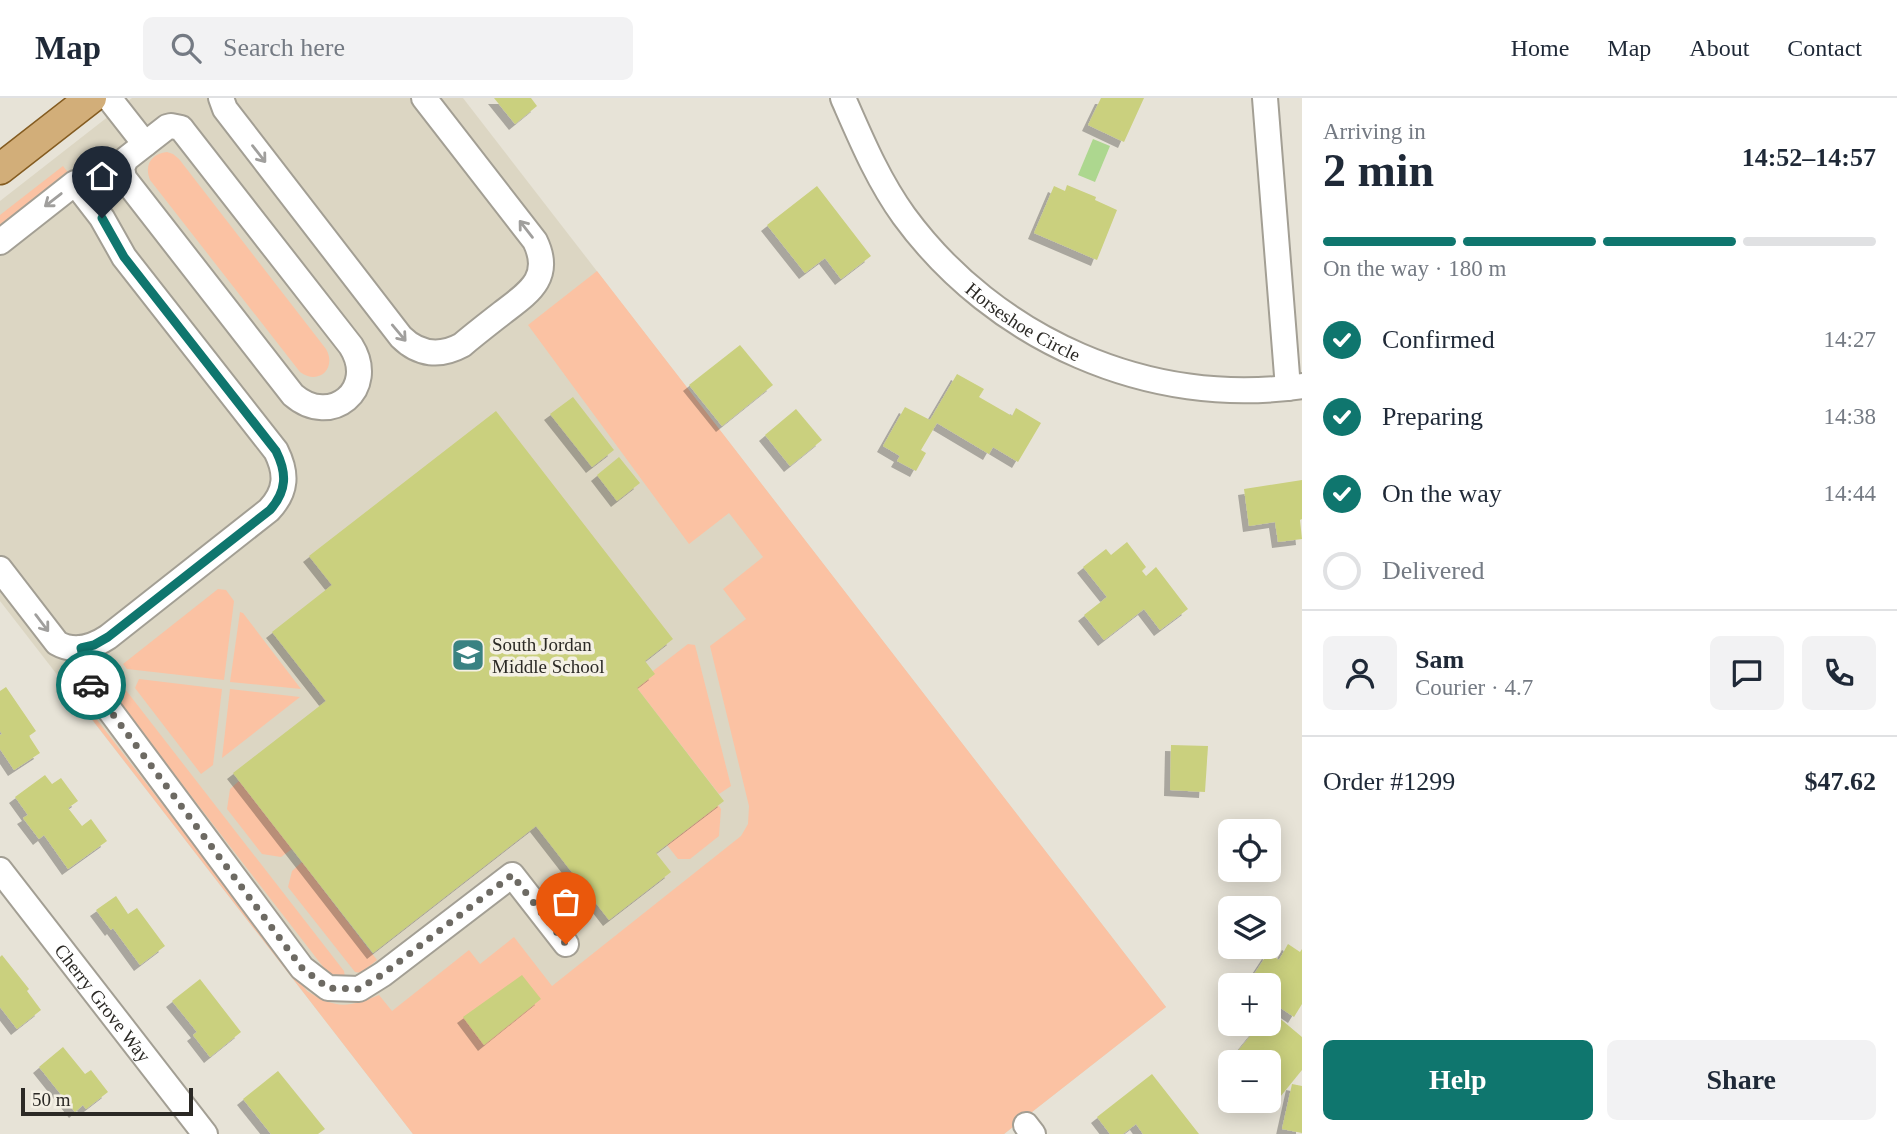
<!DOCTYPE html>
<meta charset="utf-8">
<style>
body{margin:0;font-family:Georgia,serif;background:#f2f2f3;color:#1f2937;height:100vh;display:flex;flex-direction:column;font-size:26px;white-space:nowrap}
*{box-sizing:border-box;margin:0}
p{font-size:23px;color:#747a83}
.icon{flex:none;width:38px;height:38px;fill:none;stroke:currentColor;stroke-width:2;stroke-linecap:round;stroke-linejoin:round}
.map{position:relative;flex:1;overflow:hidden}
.sheet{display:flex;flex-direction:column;background:#fff;width:595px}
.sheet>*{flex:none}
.tools{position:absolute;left:1218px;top:721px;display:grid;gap:14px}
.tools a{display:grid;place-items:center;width:63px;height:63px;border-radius:10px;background:#fff;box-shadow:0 4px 18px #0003;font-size:35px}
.scale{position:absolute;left:21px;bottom:18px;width:172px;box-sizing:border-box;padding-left:7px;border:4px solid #2b2925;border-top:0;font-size:19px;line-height:24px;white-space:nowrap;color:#2b2925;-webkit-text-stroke:5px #f4f0e4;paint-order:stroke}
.pin{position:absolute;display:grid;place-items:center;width:60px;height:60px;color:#fff;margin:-72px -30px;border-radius:50% 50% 50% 0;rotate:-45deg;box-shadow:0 0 7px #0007}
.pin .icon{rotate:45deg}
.courier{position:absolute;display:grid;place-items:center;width:70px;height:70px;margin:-35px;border:5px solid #0f766e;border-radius:50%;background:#fff;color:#222;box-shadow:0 2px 9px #0007}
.headline em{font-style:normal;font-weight:600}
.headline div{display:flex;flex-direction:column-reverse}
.headline{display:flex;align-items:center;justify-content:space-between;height:119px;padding:0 21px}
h1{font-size:46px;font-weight:600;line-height:52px}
.bar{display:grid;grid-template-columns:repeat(4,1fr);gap:10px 7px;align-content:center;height:84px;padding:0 21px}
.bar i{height:9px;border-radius:5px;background:#e0e1e3}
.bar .current{background:#0f766e}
.bar p{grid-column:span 4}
.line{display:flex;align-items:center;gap:18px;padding:0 21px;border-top:2px solid #e0e1e3}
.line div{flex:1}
.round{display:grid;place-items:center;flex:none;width:74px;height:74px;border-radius:10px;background:#f2f2f3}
ol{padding:0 21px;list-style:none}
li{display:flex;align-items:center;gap:21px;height:77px}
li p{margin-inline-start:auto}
li .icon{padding:7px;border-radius:50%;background:#0f766e;color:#fff;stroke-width:4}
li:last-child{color:#747a83}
li i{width:38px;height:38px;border:4px solid #e0e1e3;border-radius:50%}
.button{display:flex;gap:14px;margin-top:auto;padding:14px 21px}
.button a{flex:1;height:80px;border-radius:10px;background:#0f766e;color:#fff;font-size:28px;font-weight:600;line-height:80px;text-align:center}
.button a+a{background:#f2f2f3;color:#1f2937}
header{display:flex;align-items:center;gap:42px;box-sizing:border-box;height:98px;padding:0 35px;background:#fff;border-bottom:2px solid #e0e1e3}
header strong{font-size:33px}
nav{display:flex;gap:38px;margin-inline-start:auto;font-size:24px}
.search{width:490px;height:63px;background:#f2f2f3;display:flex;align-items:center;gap:18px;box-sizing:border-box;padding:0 24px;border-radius:10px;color:#747a83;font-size:26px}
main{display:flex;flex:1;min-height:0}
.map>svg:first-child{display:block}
.built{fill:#dcd6c3}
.green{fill:#fbc2a3}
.water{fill:#add78f}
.building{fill:#cad07e;filter:url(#shadow)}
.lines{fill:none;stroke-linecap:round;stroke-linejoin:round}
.minor-casing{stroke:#a39f94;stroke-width:28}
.major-casing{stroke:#845c21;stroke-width:33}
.minor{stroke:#fff;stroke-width:24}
.major{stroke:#d2ae79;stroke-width:30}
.oneway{stroke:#a09f9d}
.done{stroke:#6d6a63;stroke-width:7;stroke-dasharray:0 12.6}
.route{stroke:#0f766e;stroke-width:9}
.labels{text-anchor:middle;stroke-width:7;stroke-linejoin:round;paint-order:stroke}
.street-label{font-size:19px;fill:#2b2925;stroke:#f4f0e4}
.poi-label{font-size:19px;fill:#2b2925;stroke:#f4f0e4;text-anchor:start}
</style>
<header>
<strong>Map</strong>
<div class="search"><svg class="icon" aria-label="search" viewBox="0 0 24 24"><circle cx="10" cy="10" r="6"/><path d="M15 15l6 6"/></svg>Search here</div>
<nav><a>Home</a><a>Map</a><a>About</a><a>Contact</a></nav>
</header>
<main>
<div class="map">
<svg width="1302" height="1036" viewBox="0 0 1302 1036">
<defs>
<filter id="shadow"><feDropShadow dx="-6" dy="6" stdDeviation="0" flood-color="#0004"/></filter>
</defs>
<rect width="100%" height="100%" fill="#e7e3d7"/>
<path class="built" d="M132,0H463L1166,909L1004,1036H413L0,503V103Z"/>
<g class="green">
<path d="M167,54L173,56L179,61L326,251C337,270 319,288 300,274L150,82C144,67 151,56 167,54Z"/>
<path d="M63,68L70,77L0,132V117Z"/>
<path d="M597,173L1166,909L1004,1036H413L84,611L87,609L307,893C336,911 347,910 379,897L392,913L469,852L480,866L514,839L552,888L741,738L748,726L749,708L710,548L746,521L723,491L763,459L729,415L689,446L528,227Z"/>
<path d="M218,491L226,492L234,503L224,582L127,571L123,566Z"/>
<path d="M240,514L243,515L301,591L230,584Z"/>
<path d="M688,546L695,547L731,688L719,696L637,590L653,573Z"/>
<path d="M139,581L222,591L213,667L201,676L135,590Z"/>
<path d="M116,588L125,591L344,873L345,879L331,876L324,870L110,593Z"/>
<path d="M230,591L300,599L222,660Z"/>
<path d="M239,683L292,751L281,759L262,756L227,711L230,691Z"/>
<path d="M718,707L721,711L719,738L690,761H678L667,747Z"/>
<path d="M302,764L377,862L361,875L355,874L288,789L292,773Z"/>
</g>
<path class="water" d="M1093,41L1110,48L1095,84L1078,77Z"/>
<g class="building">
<path d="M494,0H531L537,8L515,26Z"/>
<path d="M1101,0H1144L1124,44L1088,27Z"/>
<path d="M1067,87L1096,99L1095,102L1117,112L1097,162L1034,135L1054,88L1065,93Z"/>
<path d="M817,88L871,158L841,181L825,160L805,175L767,127Z"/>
<path d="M740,247L773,287L722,328L689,287Z"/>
<path d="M957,276L984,291L979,299L1012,318L1016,310L1041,325L1018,364L993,349L989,356L937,325L921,352L926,355L916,373L897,363L900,358L883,348L905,309L930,322Z"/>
<path d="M573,299L614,352L592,369L550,316Z"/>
<path d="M796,311L822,342L790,368L765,337Z"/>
<path d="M496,313L673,541L645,563L655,576L637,590L724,703L656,755L671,774L609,822L536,728L373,855L233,675L326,603L272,534L332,487L309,458Z"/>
<path d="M619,359L640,385L617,403L597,377Z"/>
<path d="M1302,382V421L1300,422L1302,441L1278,444L1275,424L1249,428L1244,391Z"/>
<path d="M1127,444L1146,469L1142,473L1146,478L1156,469L1188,511L1160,532L1144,511L1104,542L1084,517L1107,499L1083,469L1106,451L1111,457Z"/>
<path d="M6,589L36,633L29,638L40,655L14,672L0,651V637L2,636L0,633V593Z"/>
<path d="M1171,647L1208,648L1205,694L1170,692Z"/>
<path d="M45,677L52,686L61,680L78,703L68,710L82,728L91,721L107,743L68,771L44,737L39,741L23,720L28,717L15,699Z"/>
<path d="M116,798L128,816L137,810L165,848L140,867L113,830L111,832L96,812Z"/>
<path d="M1288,846L1300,854L1302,851V906L1294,919L1269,902V887H1247L1268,855L1279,862Z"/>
<path d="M2,857L29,891L27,893L41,912L17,931L0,909V859Z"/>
<path d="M522,877L541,901L484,947L463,919Z"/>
<path d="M200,881L241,934L210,959L193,937L197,934L172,903Z"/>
<path d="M1271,913L1302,939V972L1276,1004L1269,998V964H1229L1260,926H1269V915Z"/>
<path d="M63,949L85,976L91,972L108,994L86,1011L83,1007L75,1014L39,969Z"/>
<path d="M278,973L325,1031L318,1036H271L243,1001Z"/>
<path d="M1152,976L1199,1036H1143L1136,1026L1123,1036H1110L1097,1019Z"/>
<path d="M1292,986L1302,988V1035L1282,1031Z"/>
</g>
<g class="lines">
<defs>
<g id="minor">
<path d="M109,0L145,46"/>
<path d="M221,0L225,11L401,239C419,257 440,259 462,247C475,236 488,226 502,215C528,195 553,180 535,143L424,0"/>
<path id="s1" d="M843,0C861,41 878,82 904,118C994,241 1150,311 1302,288"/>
<path d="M1265,0L1288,290"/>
<path d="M171,28L181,30L184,34L351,248C378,291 331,330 293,297L124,80L122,70L126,61L167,29Z"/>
<path d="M0,144L75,85L102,120L124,159L276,353C287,375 287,393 269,412L108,539C93,549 74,555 57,545L0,471"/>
<path d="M81,550L91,587L302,870L328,890L359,891L383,876L512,777L566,846"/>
<path id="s2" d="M0,772L205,1036"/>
<path d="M1026,1027L1033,1036"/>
</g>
<path id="major" d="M0,71L91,0"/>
</defs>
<use href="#minor" class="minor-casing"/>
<use href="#major" class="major-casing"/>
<use href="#minor" class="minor"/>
<use href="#major" class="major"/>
</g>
<defs><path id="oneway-shaft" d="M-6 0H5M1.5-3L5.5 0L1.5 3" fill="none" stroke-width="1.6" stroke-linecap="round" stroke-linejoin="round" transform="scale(1.75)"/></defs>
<g class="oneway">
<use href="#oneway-shaft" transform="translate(259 56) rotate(52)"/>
<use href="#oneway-shaft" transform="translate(53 102) rotate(142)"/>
<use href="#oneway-shaft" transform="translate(526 131) rotate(-128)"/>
<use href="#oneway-shaft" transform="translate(399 235) rotate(50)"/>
<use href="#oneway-shaft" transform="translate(42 525) rotate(53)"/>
</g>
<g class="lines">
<path class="done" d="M91,587L302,870L328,890L359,891L383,876L512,777L566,846"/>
<path class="route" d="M91,587L81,550L94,547L108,539L270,412C287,393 287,375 276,353L124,159L102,120"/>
</g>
<defs>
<symbol id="school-square" viewBox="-11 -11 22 22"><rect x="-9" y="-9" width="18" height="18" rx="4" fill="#3a8282" stroke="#f4f0e4"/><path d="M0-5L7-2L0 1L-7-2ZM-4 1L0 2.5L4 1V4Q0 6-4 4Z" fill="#fff"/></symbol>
</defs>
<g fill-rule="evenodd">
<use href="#school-square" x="449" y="538" width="38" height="38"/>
</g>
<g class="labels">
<g class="street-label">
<text dy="7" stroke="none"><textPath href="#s1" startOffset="294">Horseshoe Circle</textPath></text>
<text dy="7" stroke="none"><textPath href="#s2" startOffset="168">Cherry Grove Way</textPath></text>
</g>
<g class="poi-label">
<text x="492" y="553">South Jordan<tspan x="492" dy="22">Middle School</tspan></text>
</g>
</g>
</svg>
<div class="tools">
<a><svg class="icon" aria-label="locate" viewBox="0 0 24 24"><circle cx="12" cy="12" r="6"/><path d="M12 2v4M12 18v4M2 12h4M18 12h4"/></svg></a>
<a><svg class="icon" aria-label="layers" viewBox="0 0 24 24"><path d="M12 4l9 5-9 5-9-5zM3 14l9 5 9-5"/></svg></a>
<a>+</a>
<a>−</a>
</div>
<div class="scale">50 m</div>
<div class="pin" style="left:566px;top:846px;background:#ea580c"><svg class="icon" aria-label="bag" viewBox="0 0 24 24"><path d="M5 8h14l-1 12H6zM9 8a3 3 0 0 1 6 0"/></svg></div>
<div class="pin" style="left:102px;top:120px;background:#1f2937"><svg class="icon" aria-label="home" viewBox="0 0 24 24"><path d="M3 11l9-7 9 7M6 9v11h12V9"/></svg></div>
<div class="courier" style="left:91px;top:587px"><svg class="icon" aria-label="car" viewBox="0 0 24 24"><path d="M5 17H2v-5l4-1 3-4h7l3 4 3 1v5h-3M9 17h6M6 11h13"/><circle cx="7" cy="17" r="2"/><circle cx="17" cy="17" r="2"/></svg></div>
</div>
<section class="sheet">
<div class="headline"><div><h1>2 min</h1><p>Arriving in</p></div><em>14:52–14:57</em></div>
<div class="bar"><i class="current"></i><i class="current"></i><i class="current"></i><i></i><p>On the way · 180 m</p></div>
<ol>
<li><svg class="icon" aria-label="check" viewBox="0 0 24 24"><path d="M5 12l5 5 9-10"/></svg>Confirmed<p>14:27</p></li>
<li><svg class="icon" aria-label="check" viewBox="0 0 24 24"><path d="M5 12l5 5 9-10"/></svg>Preparing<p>14:38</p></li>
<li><svg class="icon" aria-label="check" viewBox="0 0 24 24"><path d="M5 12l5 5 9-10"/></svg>On the way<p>14:44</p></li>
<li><i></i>Delivered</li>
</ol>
<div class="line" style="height:126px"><a class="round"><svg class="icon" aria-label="person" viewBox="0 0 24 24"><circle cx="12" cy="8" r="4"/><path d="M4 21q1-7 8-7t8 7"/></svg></a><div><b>Sam</b><p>Courier · 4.7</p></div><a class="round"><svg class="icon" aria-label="chat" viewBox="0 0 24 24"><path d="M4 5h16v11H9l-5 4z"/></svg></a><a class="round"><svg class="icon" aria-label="phone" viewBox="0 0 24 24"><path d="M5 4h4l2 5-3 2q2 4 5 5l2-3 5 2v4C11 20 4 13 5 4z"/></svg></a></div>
<div class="line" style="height:91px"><div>Order #1299</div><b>$47.62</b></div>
<div class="button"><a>Help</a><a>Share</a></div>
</section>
</main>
